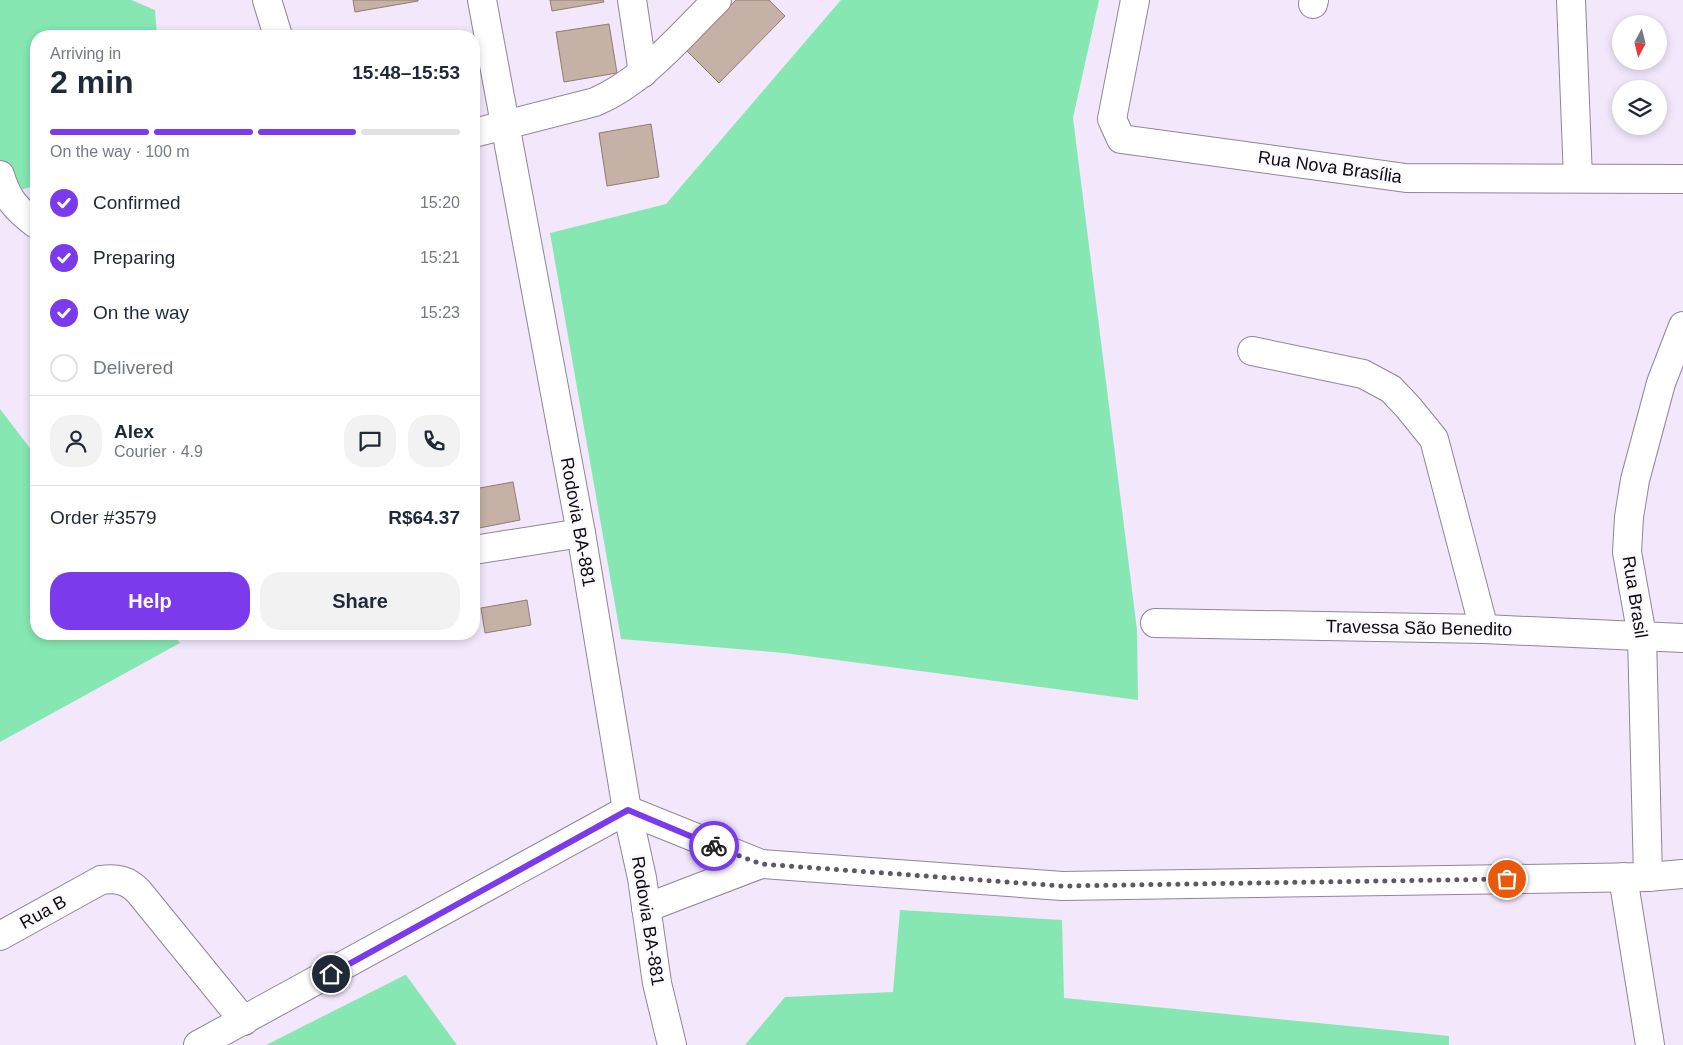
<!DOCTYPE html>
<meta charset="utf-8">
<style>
body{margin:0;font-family:Helvetica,sans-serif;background:#f2f2f3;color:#1f2937;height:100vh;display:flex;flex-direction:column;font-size:19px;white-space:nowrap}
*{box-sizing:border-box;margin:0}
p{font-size:16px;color:#747a83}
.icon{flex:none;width:28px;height:28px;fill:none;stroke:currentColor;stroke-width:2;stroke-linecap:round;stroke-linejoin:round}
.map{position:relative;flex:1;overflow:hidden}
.panel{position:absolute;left:30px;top:30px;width:450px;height:610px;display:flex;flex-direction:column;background:#fff;border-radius:20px;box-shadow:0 2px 8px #0003}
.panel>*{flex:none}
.needle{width:32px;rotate:187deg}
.controls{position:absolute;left:1612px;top:15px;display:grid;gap:10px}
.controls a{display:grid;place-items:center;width:55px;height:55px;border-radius:50%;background:#fff;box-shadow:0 2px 8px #0003;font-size:25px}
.pin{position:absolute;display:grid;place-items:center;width:42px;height:42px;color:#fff;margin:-21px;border:2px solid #fff;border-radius:50%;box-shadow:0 1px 5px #0007}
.courier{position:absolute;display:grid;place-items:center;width:50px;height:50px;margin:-25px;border:4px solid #7c3aed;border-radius:50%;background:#fff;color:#222;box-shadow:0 1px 6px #0007}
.summary em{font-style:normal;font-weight:700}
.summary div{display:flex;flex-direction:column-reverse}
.summary{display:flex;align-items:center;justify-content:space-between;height:85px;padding:0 20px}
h1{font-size:32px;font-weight:700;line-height:38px}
.bar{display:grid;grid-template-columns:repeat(4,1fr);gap:8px 5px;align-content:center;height:60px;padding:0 20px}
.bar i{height:6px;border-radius:4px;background:#e0e1e3}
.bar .selected{background:#7c3aed}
.bar p{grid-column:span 4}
.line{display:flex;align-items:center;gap:12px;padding:0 20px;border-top:1px solid #e0e1e3}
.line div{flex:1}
.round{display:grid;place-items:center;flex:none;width:52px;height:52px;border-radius:20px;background:#f2f2f3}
ol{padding:0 20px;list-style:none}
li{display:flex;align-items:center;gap:15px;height:55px}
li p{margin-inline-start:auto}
li .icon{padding:5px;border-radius:50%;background:#7c3aed;color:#fff;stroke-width:4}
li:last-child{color:#747a83}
li i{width:28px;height:28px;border:2px solid #e0e1e3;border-radius:50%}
.action{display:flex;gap:10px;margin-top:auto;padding:10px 20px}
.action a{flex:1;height:58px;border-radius:20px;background:#7c3aed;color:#fff;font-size:20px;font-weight:700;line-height:58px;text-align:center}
.action a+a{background:#f2f2f3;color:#1f2937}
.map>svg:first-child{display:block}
.green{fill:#86e7b2}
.building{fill:#c5b1a5;stroke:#907d72}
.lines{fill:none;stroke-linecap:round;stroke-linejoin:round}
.minor-casing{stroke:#908698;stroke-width:30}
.major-casing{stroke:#908698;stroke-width:30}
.minor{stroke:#fff;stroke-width:28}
.major{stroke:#fff;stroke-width:28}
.done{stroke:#5e5863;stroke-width:5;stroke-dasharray:0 9}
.route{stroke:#7c3aed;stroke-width:6}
.labels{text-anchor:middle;stroke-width:5;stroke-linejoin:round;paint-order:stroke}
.street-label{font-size:18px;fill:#0e0b11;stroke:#fbf9fd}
</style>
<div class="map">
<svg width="1683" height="1045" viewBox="0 0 1683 1045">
<rect width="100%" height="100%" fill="#f2e7fb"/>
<g class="green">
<path d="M0,0H131L155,10L157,36H36V185L0,197Z"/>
<path d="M841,0H1099L1073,118L1137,630L1138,700L784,653L621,639L550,233L666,204Z"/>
<path d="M0,409L36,456V634H172L180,643L0,742Z"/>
<path d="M900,910L1062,920L1064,998L1449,1036V1045H745L785,997L893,992Z"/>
<path d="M406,975L457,1045H266L405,975Z"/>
</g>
<g class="building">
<path d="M353,0H418V1L355,12Z"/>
<path d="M550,0H603L604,2L552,11Z"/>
<path d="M736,0H769L785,16L719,83L686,50Z"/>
<path d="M609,24L617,73L564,82L556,32Z"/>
<path d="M651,124L659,177L607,186L599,133Z"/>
<path d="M513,482L520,520L474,529V489Z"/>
<path d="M527,600L531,625L485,633L481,608Z"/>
</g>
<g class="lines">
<defs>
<g id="minor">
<path d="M267,0L278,36"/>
<path d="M632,0L643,73"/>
<path d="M1135,0L1112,119L1121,139L1406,178L1683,179"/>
<path d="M1571,0L1578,178"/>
<path d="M1313,4L1314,0"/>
<path d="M474,133L595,102C644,81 680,36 717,0"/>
<path d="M0,175C7,199 16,209 36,224"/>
<path d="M1252,351L1363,374L1391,389L1408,407L1434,439L1484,629"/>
<path d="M474,550L581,533"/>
<path d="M1155,623L1484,629L1683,638"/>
<path d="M1623,877L1650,1045"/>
<path d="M1648,877L1642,636L1627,552L1629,517L1635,480L1661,383L1683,326"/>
<path d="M646,908L761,864"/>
<path d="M0,936L101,880C117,878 128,880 139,892L244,1021"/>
<path d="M198,1045L627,810L761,864L1062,886L1648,877L1683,874"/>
</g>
<path id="major" d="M482,0L581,533L627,810L642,878L657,983L672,1045"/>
</defs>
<use href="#minor" class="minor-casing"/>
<use href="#major" class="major-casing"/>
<use href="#minor" class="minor"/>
<use href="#major" class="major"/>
</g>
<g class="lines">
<path class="done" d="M714,846L761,864L1062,886L1507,879"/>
<path class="route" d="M331,974L628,810L714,846"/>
</g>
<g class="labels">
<g class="street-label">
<text transform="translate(1330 167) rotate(8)" y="6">Rua Nova Brasília</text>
<text transform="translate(578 522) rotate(80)" y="6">Rodovia BA-881</text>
<text transform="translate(1635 597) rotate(81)" y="6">Rua Brasil</text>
<text transform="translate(1419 628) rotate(1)" y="6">Travessa São Benedito</text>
<text transform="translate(43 912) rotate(-29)" y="6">Rua B</text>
<text transform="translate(648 921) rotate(81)" y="6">Rodovia BA-881</text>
</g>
</g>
</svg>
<div class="controls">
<a><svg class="needle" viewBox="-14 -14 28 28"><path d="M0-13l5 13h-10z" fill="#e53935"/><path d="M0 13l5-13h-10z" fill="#747a83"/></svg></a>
<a><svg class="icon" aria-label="layers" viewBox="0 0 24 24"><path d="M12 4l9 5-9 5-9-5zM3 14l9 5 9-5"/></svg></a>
</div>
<div class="pin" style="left:1507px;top:879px;background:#ea580c"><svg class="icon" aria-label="bag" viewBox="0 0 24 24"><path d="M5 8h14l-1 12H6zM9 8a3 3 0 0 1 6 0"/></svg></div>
<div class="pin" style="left:331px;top:974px;background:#1f2937"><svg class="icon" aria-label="home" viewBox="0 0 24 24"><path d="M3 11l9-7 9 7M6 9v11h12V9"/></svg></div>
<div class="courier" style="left:714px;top:846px"><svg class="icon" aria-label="bike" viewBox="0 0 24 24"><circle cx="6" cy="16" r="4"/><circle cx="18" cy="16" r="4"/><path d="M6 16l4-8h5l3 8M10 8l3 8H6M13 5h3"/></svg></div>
<section class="panel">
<div class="summary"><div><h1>2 min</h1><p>Arriving in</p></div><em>15:48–15:53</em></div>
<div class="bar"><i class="selected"></i><i class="selected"></i><i class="selected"></i><i></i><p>On the way · 100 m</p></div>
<ol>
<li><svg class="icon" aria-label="check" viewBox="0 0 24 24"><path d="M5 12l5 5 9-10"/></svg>Confirmed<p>15:20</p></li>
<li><svg class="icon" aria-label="check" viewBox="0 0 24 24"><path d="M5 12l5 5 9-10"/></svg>Preparing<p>15:21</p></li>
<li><svg class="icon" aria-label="check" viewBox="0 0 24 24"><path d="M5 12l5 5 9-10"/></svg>On the way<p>15:23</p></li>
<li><i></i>Delivered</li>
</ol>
<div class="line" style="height:90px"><a class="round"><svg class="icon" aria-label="person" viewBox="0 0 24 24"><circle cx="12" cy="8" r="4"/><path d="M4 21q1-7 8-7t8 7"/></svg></a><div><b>Alex</b><p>Courier · 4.9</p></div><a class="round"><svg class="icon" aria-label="chat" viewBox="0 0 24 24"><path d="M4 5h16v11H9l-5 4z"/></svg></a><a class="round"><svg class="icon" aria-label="phone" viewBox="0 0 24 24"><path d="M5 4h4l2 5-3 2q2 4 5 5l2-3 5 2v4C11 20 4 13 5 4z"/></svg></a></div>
<div class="line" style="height:65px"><div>Order #3579</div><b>R$64.37</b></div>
<div class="action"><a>Help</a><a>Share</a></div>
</section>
</div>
